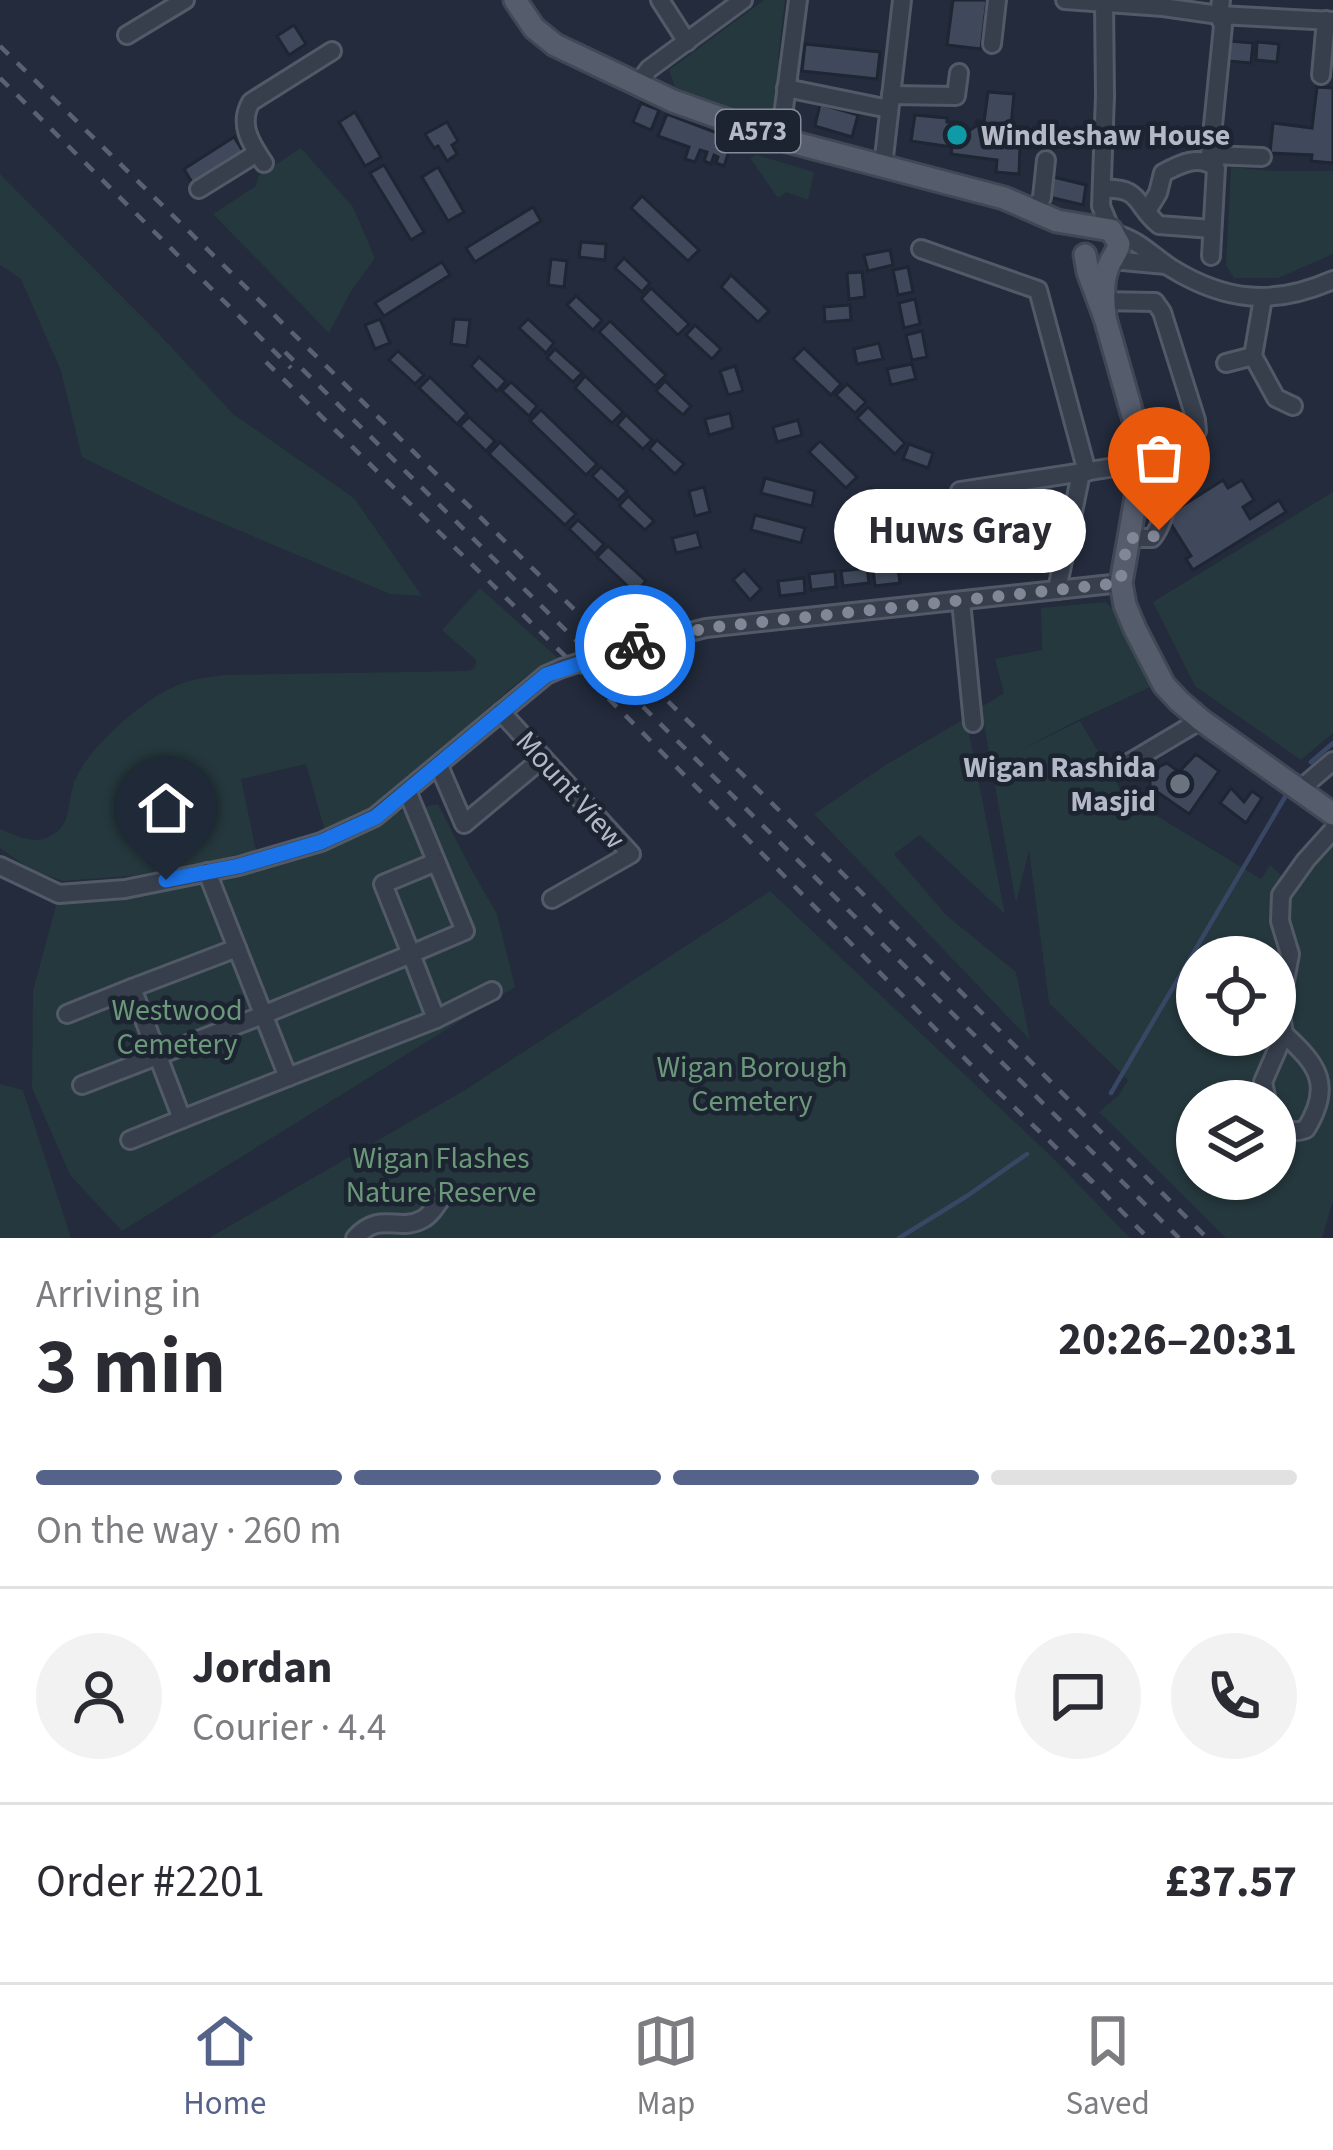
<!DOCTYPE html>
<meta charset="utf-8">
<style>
body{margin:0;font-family:"Source Sans 3",sans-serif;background:#f2f2f3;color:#2b2b33;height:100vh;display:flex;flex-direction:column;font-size:45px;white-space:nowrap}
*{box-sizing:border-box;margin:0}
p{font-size:39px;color:#7c7c81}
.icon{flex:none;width:66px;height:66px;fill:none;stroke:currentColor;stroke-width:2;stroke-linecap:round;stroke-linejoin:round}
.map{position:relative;height:1238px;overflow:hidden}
.side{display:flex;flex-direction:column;background:#fff;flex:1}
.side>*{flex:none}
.tools{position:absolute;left:1176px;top:936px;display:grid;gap:24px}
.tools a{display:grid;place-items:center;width:120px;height:120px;border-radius:50%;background:#fff;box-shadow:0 3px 9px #0004;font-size:60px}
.pin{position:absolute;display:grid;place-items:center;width:102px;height:102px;color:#fff;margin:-123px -51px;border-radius:50% 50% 50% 0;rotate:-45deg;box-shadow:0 0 12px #0007}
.pin .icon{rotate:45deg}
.courier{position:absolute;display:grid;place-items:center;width:120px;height:120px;margin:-60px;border:9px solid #1a73e8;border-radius:50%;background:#fff;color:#222;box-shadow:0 3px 15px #0007}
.bubble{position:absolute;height:84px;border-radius:42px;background:#fff;box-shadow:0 3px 9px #0004;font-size:39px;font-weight:700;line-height:84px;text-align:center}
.overview em{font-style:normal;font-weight:700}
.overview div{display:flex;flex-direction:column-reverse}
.overview{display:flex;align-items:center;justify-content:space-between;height:204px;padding:0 36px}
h1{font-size:78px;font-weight:700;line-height:90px}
.bar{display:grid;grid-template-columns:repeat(4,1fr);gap:18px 12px;align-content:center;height:144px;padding:0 36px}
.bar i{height:15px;border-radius:9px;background:#e1e1e2}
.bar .on{background:#55638b}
.bar p{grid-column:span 4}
.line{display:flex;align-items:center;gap:30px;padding:0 36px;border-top:3px solid #e1e1e2}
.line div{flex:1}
.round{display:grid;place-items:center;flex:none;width:126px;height:126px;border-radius:63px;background:#f2f2f3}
.tab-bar{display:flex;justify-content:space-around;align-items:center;height:168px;border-top:3px solid #e1e1e2;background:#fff;font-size:33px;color:#7c7c81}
.tab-bar a{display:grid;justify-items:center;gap:6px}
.tab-bar .on{color:#55638b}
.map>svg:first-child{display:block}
.green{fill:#25383d;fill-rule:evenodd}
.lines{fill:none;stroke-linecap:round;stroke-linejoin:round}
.stream{stroke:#394765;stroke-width:4.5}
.building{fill:#3f495b;stroke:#1e2533;stroke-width:3}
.minor-casing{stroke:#525967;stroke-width:22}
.major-casing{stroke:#404755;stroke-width:27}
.minor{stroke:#373e4c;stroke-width:16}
.major{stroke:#555c6c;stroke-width:21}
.rail{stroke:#596173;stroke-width:4.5;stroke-dasharray:12 12;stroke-linecap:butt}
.minor-bridge-casing{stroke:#525967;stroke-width:22;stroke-linecap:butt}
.minor-bridge{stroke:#373e4c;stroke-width:16}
.done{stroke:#818796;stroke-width:12;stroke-dasharray:0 21.6}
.route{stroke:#1a73e8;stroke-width:15}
.culture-dot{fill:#0f9aa8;stroke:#1c2331;stroke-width:4.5}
.worship-dot{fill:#6b7280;stroke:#1c2331;stroke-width:4.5}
.labels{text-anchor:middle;stroke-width:9;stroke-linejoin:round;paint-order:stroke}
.shield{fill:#1c2331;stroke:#868c9a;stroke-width:3}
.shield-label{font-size:27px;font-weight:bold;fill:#b3b9c7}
.poi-label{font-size:30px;font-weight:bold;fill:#b3b9c7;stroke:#1c2331;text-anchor:start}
.street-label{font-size:30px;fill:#b3b9c7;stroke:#1c2331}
.park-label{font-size:30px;fill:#6a9879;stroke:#1c2331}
</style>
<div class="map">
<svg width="1333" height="1238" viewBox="0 0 1333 1238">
<rect width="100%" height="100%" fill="#232b3c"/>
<g class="green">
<path d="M764,0H785L778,59L781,68L776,108L756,117L675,87L669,70Z"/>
<path d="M301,148L353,207L375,258L350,293L329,333L213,214L256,186L258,176Z"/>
<path d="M757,155L814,172L808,200L786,192L778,198L750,158Z"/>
<path d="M1231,167L1273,171H1333V254L1278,278H1234L1226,265Z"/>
<path d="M0,174L159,334L233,414L354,498L422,596L390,594L179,505L82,457L61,371L21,279L0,265Z"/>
<path d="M1333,492V733L1301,760L1195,686L1153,602Z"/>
<path d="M480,588L559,659C529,669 506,693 483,713C434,755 386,807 325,831L306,764L241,779L256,850L194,865L130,876L63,881L31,870L0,848V829C18,836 34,846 52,835C72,824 67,805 73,786C83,750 150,692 186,682C198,678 211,677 223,675L467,671L475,668L476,660L442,630Z"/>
<path d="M1105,602L1125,620L1155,685L1078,720L1015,753L1080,721L1124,796L1261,879L1270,865L1283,877L1327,821L1333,825V1201L1322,1238H1226L1099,1112L1119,1095L1128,1080L1049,1003L1029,850L1016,903L981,707L1004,693L995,659L1042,650L1041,608ZM1197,957H1275V1035H1197ZM1197,1101H1275V1179H1197Z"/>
<path d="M966,718L1005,914L920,835L894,854L946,915L1016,972L1030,1040L814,814L884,766Z"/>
<path d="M438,804L470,867L497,914L515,987L122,1231L70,1175L32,1088L33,991L59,894L239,866L375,817Z"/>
<path d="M770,891L1051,1156L1130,1238H209L465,1090Z"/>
<path d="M0,1084L23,1090L71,1238H0Z"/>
</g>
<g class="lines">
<g class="stream">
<path d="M1311,762L1333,743"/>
<path d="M1111,1093L1285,797"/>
<path d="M899,1238L967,1196L1027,1154"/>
</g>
</g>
<g class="building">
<path d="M953,0H987L981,49L947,45Z"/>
<path d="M294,25L306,44L289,55L277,36Z"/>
<path d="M1229,41L1253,43L1251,63L1228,61Z"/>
<path d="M1257,42L1279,44L1277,62L1256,60Z"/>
<path d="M805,44L880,52L877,79L802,71Z"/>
<path d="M1317,87L1333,88V163L1311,161L1312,155L1270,153L1273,123L1312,128Z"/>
<path d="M988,92L1014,94L1011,126H1003L1001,144L1020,145L1019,174L996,172L997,160L951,154L952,147L911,141L915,115L947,118V122H953L952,127L970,130L976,126L977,121L984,122Z"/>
<path d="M641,103L659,110L651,130L633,122Z"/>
<path d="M820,104L858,115L852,137L815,126Z"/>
<path d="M355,112L381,157L365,166L339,122Z"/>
<path d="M667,114L733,139L724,166L716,163L718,157L714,155L711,164L704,161L707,152L700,150L695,162L685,159L689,147L658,136Z"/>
<path d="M447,122L458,141L452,145L457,154L447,161L438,146L434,148L425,134Z"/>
<path d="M234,137L244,153L193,184L184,169Z"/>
<path d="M384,165L424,232L411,240L370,173Z"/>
<path d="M438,167L464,212L448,221L422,177Z"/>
<path d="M1049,176L1086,185L1083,205L1045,196Z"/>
<path d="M642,196L699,250L688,261L631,208Z"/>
<path d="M533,207L541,221L475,262L466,248Z"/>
<path d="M581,242L606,244L605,260L579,257Z"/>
<path d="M890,250L893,265L868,271L864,255Z"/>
<path d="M624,258L650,283L642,292L615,268Z"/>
<path d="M551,259L567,261L564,287L548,285Z"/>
<path d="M442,262L450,275L384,316L375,303Z"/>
<path d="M908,267L913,292L898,295L893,270Z"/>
<path d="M862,272L865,297L849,299L847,273Z"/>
<path d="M731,275L769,311L758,322L721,287Z"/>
<path d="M651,288L689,324L678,335L641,299Z"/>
<path d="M576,296L602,320L593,330L567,305Z"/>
<path d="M915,299L920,324L904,328L899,303Z"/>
<path d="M850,305L851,320L825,322L824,307Z"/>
<path d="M380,319L390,343L375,349L365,325Z"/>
<path d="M454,319L470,320L467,346L451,344Z"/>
<path d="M528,319L554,343L546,353L519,328Z"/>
<path d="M610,321L666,375L655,386L599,332Z"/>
<path d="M695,325L721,349L712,359L686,335Z"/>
<path d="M922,331L927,357L912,360L906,335Z"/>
<path d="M879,343L883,359L857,364L854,349Z"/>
<path d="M804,348L841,384L831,395L793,359Z"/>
<path d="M555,349L582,373L573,382L547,358Z"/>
<path d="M398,351L424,375L415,384L389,360Z"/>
<path d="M479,357L506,381L497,391L471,366Z"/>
<path d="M912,364L916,379L891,385L887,369Z"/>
<path d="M735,366L743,391L728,395L720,371Z"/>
<path d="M585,376L623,412L612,423L575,388Z"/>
<path d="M430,377L467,413L457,424L419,388Z"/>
<path d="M665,381L691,406L683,415L656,391Z"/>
<path d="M511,382L537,406L529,416L502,391Z"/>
<path d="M847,384L866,402L855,413L836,395Z"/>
<path d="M868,407L905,443L895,454L857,418Z"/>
<path d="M541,410L597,464L586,475L530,421Z"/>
<path d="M730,413L733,428L709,435L705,419Z"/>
<path d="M626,415L652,440L643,449L617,425Z"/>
<path d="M469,417L495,441L486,451L460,426Z"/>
<path d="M798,420L802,435L777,442L773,427Z"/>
<path d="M657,440L684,464L675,474L649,449Z"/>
<path d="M820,441L857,477L846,488L809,452Z"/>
<path d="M500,442L576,514L565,525L489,454Z"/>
<path d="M909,444L933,453L928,468L903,459Z"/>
<path d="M601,467L627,491L618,500L592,476Z"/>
<path d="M765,478L815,491L812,506L761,493Z"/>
<path d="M1223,480L1228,488L1242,480L1254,500L1243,507L1250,519L1279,500L1286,512L1193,570L1186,559L1191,556L1166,516Z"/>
<path d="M704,487L710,512L695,516L689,491Z"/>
<path d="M870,488L892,501L884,515L862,502Z"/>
<path d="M628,496L654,521L645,530L619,506Z"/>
<path d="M926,510L936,561L921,564L911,513Z"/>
<path d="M842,513L857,517L850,542L835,538Z"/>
<path d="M755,515L805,528L801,543L751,530Z"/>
<path d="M578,520L604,544L595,554L569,529Z"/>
<path d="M697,532L701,547L676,553L672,538Z"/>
<path d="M608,546L646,581L635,593L597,557Z"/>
<path d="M898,567L900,583L875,586L873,570Z"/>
<path d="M867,568L869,583L843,586L841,571Z"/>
<path d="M744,570L761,589L750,600L733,580Z"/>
<path d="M835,571L836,587L811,590L809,574Z"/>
<path d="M804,578L805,593L780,596L778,581Z"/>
<path d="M1196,754L1219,771L1189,814L1150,787V780L1160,766L1167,763L1179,772Z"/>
<path d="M1231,788L1244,802L1252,791L1262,798L1246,823L1220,803Z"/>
</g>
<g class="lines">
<defs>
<g id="minor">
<path d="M660,0L687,42"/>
<path d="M1065,0L1163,7L1219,15L1333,21"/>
<path d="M1104,0L1105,96L1101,206L1111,230"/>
<path d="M1221,0L1219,15L1223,26L1210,155L1262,157"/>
<path d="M127,35L185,0"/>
<path d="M992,44L997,0"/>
<path d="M1321,75L1326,20"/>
<path d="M637,85L649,69L743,0"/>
<path d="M786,88L889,109"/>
<path d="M891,95L956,96L959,73"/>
<path d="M780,139L798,0"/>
<path d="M264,163C251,144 238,124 251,102L332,51"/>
<path d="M883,166L902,0"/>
<path d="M199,189L257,153"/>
<path d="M1102,189C1143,187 1134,205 1159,225L1212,229"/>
<path d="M1147,211L1158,193L1163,173C1180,164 1199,154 1216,168L1211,256"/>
<path d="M1035,212L1042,197L1046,160"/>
<path d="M1115,234C1139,240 1151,255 1171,268C1226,302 1274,306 1333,280"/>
<path d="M921,249L1038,290L1087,472"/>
<path d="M1112,260L1166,265"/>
<path d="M1263,298L1253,356L1276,398L1293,406"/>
<path d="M1098,301L1155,302L1162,312L1196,420L1197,431L1191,440L1140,441"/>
<path d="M1226,363L1253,356"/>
<path d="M960,491L1141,463"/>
<path d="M1033,536L1069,532"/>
<path d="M1128,538H1152C1163,526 1173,487 1173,470C1174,459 1169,450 1164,440"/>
<path d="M1057,590L1081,473"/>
<path d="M961,601L973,723"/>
<path d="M622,649L706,628L1121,583"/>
<path d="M501,712L631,854L552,899"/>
<path d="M439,766L464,824L543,758"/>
<path d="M1117,770L1201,720"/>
<path d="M1298,791L1333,761"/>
<path d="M0,866L59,894L125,889L239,866L321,842L375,817L546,675L562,668"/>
<path d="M207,872L288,1077L436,1019L411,954L465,931L408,793"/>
<path d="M237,948L132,988L182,1119L288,1077"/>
<path d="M67,1014L132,988"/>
<path d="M436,1019L492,991"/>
<path d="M82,1085L263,1015L411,954L383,884L436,862"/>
<path d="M1267,1101L1263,1082L1284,1034L1280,1008L1290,954L1280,921L1281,895L1306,860L1333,830"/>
<path d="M1275,1116C1283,1128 1291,1135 1306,1129C1333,1085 1318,1065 1284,1034"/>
<path d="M130,1140L182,1119"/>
<path d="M355,1238C380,1210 398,1233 423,1219C431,1215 437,1204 443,1196"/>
</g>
<g id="major">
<path d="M515,0L534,28L555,45L673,101L780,139L1004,198L1057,221L1111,230L1119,244C1118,251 1113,257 1110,263C1101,279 1104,300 1105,318"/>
<path d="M1085,255L1088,272L1105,318L1140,441L1138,487L1121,583L1125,605L1135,629L1164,685L1179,701L1201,720L1333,814"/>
</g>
</defs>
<use href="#minor" class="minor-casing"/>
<use href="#major" class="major-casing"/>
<use href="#minor" class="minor"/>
<use href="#major" class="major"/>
<g class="rail">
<path d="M0,46L793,824L1207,1238"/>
<path d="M0,78L291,368"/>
<path d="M285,352L1179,1238"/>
<path d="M266,362L622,712L987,1081L1097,1187"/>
<path d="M1085,1174L1148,1238"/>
</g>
<defs>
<path id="minor-bridge" d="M562,668L622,649"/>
</defs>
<use href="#minor-bridge" class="minor-bridge-casing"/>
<use href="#minor-bridge" class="minor-bridge"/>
</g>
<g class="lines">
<path class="done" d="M635,645L706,628L1120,583L1128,538H1152L1159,530"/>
<path class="route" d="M166,880L239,866L321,842L376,817L546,675L635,645"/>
</g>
<circle class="culture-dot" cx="957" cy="135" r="12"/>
<circle class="worship-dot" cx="1180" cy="784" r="12"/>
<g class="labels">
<rect class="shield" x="716" y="110" width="84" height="42" rx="9"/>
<g class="shield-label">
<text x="758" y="140">A573</text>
</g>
<g class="poi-label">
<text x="981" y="145">Windleshaw House</text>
<text x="1156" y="777" text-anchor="end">Wigan Rashida<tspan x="1156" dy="34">Masjid</tspan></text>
</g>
<g class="street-label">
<text transform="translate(571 790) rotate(48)" y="10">Mount View</text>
</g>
<g class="park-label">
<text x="177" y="1020">Westwood<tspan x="177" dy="34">Cemetery</tspan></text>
<text x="752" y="1077">Wigan Borough<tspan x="752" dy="34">Cemetery</tspan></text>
<text x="441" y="1168">Wigan Flashes<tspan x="441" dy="34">Nature Reserve</tspan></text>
</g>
</g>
</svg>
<div class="tools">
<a><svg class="icon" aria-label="locate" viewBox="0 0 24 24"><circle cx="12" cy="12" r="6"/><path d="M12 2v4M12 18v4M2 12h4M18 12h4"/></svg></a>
<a><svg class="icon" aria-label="layers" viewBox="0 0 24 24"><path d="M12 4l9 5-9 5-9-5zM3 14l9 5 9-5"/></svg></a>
</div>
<div class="pin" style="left:1159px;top:530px;background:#ea580c"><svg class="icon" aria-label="bag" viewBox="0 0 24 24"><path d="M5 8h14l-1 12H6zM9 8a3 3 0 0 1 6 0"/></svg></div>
<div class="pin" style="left:166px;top:880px;background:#1f2937"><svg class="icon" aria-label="home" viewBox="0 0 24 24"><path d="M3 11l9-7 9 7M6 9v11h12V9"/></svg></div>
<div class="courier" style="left:635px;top:645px"><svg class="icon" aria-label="bike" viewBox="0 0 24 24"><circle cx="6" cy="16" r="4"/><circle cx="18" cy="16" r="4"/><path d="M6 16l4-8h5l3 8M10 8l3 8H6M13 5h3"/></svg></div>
<div class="bubble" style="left:834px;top:489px;width:252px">Huws Gray</div>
</div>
<section class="side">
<div class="overview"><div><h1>3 min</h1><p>Arriving in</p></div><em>20:26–20:31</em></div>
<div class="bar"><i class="on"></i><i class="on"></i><i class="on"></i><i></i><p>On the way · 260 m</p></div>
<div class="line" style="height:216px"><a class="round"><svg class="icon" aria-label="person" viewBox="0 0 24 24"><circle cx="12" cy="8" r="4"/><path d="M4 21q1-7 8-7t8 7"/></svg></a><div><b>Jordan</b><p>Courier · 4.4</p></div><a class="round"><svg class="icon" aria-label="chat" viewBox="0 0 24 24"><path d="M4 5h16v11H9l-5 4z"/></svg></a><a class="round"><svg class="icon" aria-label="phone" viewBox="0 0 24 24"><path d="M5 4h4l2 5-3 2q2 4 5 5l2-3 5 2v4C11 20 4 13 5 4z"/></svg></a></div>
<div class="line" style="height:156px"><div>Order #2201</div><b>£37.57</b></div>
</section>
<nav class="tab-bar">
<a class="on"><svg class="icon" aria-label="home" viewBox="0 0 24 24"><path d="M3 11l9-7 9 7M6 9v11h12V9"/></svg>Home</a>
<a><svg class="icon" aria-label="map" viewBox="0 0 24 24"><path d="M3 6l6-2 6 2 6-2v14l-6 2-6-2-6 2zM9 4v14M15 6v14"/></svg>Map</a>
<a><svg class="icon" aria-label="saved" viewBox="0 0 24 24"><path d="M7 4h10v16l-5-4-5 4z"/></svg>Saved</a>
</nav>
